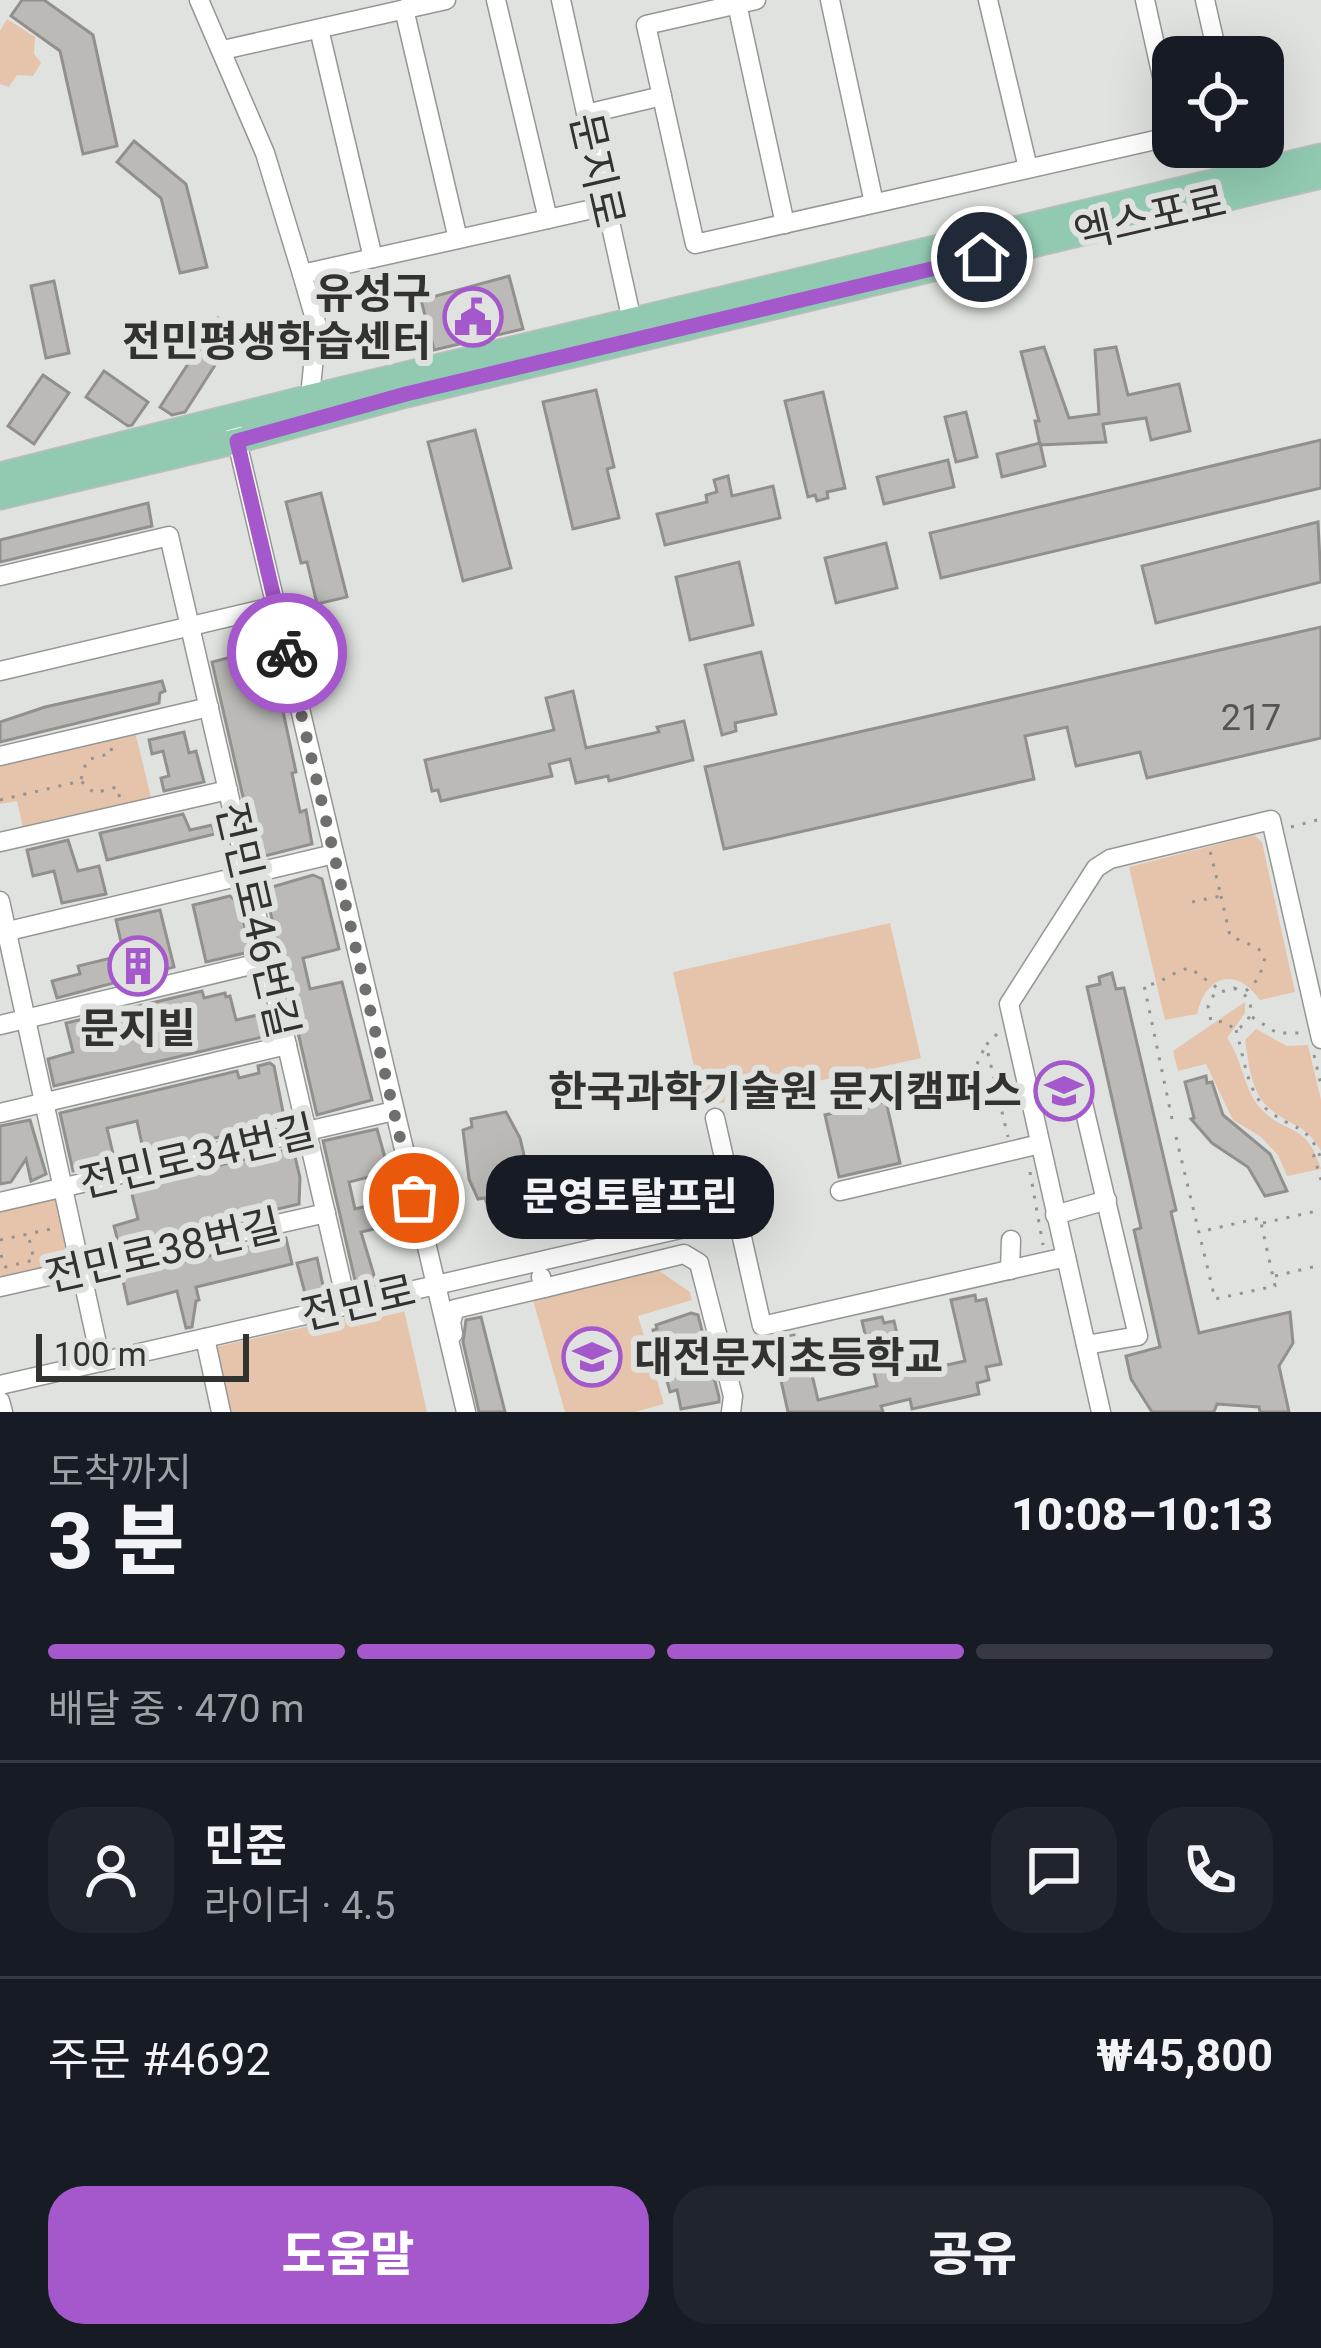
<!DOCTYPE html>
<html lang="ko">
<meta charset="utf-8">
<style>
body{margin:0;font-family:Roboto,"Noto Sans KR",sans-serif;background:#20242c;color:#f1f3f6;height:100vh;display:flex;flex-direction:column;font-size:45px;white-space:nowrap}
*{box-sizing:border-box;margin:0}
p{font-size:39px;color:#9ea1a6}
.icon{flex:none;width:66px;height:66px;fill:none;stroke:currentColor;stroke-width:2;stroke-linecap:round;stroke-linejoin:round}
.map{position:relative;height:1412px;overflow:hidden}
.details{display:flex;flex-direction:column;background:#171b24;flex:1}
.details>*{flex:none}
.fabs{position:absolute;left:1152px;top:36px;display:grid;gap:24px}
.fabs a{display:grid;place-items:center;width:132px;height:132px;border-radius:24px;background:#171b24;box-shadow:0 12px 48px #0002;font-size:60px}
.scale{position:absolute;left:36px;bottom:30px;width:213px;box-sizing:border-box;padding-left:12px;border:6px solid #323231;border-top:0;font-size:33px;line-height:42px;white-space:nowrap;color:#323231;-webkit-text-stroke:9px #e0e2df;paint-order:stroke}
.pin{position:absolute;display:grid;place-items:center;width:102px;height:102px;color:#fff;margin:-51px;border:6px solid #fff;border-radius:50%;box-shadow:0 3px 12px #0007}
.courier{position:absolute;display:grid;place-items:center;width:120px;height:120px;margin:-60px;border:9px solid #a558cb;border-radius:50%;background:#fff;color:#222;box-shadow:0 3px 15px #0007}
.bubble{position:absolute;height:84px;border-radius:36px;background:#171b24;box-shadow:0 12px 48px #0002;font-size:39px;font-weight:800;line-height:84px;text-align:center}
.head em{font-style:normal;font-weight:800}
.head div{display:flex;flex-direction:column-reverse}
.head{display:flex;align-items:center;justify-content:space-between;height:204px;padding:0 48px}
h1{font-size:78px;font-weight:800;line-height:90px}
.bar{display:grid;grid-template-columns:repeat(4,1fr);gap:18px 12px;align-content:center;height:144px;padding:0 48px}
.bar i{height:15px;border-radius:9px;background:#363941}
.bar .on{background:#a558cb}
.bar p{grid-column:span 4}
.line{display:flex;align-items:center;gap:30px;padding:0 48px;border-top:3px solid #363941}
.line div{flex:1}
.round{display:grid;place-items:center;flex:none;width:126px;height:126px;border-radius:36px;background:#20242c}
.button{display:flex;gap:24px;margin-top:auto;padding:24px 48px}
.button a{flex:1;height:138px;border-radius:36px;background:#a558cb;color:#fff;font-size:48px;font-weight:800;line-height:138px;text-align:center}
.button a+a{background:#20242c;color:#f1f3f6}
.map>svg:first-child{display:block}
.green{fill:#e5c4ab}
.building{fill:#bbbab7;stroke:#91908d;stroke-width:3}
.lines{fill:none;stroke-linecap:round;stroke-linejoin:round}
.minor-casing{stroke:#959794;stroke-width:21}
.major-casing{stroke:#bdbdbd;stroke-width:27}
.path{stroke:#939492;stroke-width:3;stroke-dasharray:3 9;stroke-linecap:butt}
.minor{stroke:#fff;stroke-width:18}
.major{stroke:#91cab1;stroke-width:24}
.done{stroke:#6f706e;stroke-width:12;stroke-dasharray:0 21.6}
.route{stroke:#a558cb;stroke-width:15}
.labels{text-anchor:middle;stroke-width:12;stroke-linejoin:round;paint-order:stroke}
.number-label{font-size:36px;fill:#545452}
.street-label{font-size:42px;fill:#323231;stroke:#e0e2df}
.poi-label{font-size:42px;font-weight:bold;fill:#323231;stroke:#e0e2df;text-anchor:end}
</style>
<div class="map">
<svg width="1321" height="1412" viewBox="0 0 1321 1412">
<rect width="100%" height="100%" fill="#e0e2df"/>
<g class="green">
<path d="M7,19L35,37L34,54L41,63L33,76L17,75L9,87L0,84V31Z"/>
<path d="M135,732L152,801L24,832L17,801L0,804V764Z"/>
<path d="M1254,835L1262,842L1295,992L1260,1000C1236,966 1206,975 1197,1014L1165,1020L1129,867Z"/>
<path d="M890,923L921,1058L703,1107L673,972Z"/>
<path d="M1245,1002V1013L1227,1038C1243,1060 1243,1089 1261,1109C1288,1137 1306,1121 1321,1169L1287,1176L1278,1155L1261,1137L1233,1120L1206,1064L1178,1071L1173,1051Z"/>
<path d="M1256,1029L1287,1046L1308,1045L1321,1100V1151C1305,1122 1288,1126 1268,1107C1250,1090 1249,1062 1245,1040Z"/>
<path d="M53,1198L61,1201L72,1254L66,1266L0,1281V1210Z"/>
<path d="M652,1266L690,1292L692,1300L638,1316L664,1404L635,1412H565L533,1300Z"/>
<path d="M403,1305L427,1412H231L216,1347Z"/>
</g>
<g class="building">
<path d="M22,0H44L93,35L117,146L83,154L60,51L11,16Z"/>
<path d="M134,141L186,184L207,267L180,273L161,198L117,162Z"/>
<path d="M509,276L523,329L434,350L421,300Z"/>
<path d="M54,281L69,353L46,358L31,286Z"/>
<path d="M218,318L237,331L185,412L172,415L160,407Z"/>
<path d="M1044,347L1069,418L1099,414L1095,350L1116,347L1128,395L1179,384L1190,431L1151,440L1146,418L1103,424L1106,442L1040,445L1035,421H1039L1021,352Z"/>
<path d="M104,371L148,402L132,425L128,426L86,397Z"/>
<path d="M43,375L69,393L34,444L8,426Z"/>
<path d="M596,390L614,467L607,469L619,518L573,529L543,402Z"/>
<path d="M823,392L845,488L827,492L828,498L817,501L815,495L808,497L785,401Z"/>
<path d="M966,412L977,457L956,462L945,417Z"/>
<path d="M475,430L511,568L463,581L428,442Z"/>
<path d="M1321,440V488L941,578L930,533Z"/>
<path d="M1040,443L1045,466L1002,477L997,454Z"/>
<path d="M948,460L954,487L884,504L877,477Z"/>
<path d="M728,476L732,496L773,486L780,518L665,545L657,514L707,502L706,495L717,492L714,480Z"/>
<path d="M321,493L347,597L317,604L307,562L301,563L286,502Z"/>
<path d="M148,503L152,526L0,562V540Z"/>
<path d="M1318,522L1321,582L1156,623L1142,566Z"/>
<path d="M886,543L897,588L836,603L825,558Z"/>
<path d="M739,562L753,625L690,640L676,577Z"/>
<path d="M1321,627V738L1147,778L1140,752L1076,766L1067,727L1025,736L1034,779L724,849L705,767Z"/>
<path d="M761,652L776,714L735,723L736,731L722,735L705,665Z"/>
<path d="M243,654L258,656L270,675L275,674L296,772L292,773L300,812L306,810L312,844L257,858L212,662Z"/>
<path d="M162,681L165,691L160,693L159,703L0,742V722L45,707Z"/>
<path d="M573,691L586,748L659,732L657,727L684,721L693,760L609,781L608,776L576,783L570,759L549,764L552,776L441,801L438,790L432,791L425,760L554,730L546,698Z"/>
<path d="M184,732L189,753L196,751L204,782L164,791L161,778L169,776L163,751L152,754L149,740Z"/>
<path d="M183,814L190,830L212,825L215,834L107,860L100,833Z"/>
<path d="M68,840L78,871L99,866L106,894L62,903L54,871L33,876L27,850Z"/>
<path d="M313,875L322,879L339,949L303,958L310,989L342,982L372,1100L317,1115L265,889Z"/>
<path d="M230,896L241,906L249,952L206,962L193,905Z"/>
<path d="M160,910L174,967L57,998L52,981L80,974L78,966L124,955L116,920Z"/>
<path d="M1112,973L1116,989L1124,988L1176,1210L1171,1212L1199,1333L1290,1312L1293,1343L1279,1366L1289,1412H1260L1259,1407L1217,1404L1214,1412H1152L1131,1379L1126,1356L1160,1347L1134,1230L1141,1228L1087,987L1100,984L1099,977Z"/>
<path d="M202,991L204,998L225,993L226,997L230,996L236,1020L262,1014L267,1036L54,1086L48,1059L73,1052L66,1023Z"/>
<path d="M270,1063L274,1066L285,1122L150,1153L149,1148L143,1149L137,1121L107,1128L115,1162L73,1171L60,1113L237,1071L239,1078L259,1073L258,1066Z"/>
<path d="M1206,1076L1207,1083L1212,1082L1223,1115L1270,1154L1287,1191L1265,1196L1248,1167L1212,1143L1191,1119L1194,1118L1185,1082Z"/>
<path d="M886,1101L900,1163L839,1177L825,1115Z"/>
<path d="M506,1112L520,1138L527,1168L524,1188H520L522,1197L488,1207L485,1198L478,1199L469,1179L463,1130L472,1127L471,1119Z"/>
<path d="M30,1120L46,1174L31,1181L26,1159L11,1182L0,1184V1126Z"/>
<path d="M377,1129L389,1172L349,1182L355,1209L388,1201L396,1224L361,1232L377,1285L357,1289L323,1141Z"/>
<path d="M289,1149L294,1152L300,1178L299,1204L119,1246L114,1226L138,1219L130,1186Z"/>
<path d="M286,1238L292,1264L196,1287L199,1300L196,1301L192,1327L186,1328L177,1291L128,1304L122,1276Z"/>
<path d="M317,1258L324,1290L320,1298L307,1301L297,1263Z"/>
<path d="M975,1295L976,1301L986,1299L1001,1364L986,1367L989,1380L977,1383L979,1394L912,1409L910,1399L881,1406L883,1412H788L772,1340L794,1335L795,1343L804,1341L818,1400L877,1386L862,1321L882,1317L884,1323L894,1321L906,1374L965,1361L951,1300Z"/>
<path d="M691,1313L698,1315L719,1397V1402L681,1409L677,1390L670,1392L653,1330L657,1329L656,1325Z"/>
<path d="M481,1317L505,1412H479L463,1342L466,1320Z"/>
</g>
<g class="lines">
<defs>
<g id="minor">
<path d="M199,0L265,153L302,274L317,326L310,397"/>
<path d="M496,0L548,219"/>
<path d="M561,0L634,330"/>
<path d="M756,0L646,25L695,244L1173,136"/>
<path d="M830,0L874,203"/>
<path d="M988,0L1028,168"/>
<path d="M1145,0L1173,126"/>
<path d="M1205,0L1218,57"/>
<path d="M737,4L785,224"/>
<path d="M404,9L458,239"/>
<path d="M319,29L373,258"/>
<path d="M223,50L446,0"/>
<path d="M586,114L662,96"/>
<path d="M1239,147L1246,175"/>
<path d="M302,274L606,206"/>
<path d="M235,433L466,1412"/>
<path d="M0,576L169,536L347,1305"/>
<path d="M0,671L276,606"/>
<path d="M0,756L209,707"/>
<path d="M0,842L228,790"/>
<path d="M0,901L101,1362"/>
<path d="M0,933L334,854"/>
<path d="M0,1025L268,961"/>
<path d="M1081,1095L1138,1336L1086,1345"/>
<path d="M0,1113L287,1045"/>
<path d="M715,1118L762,1326L1066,1257"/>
<path d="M840,1191L1040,1144"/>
<path d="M0,1202L394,1111"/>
<path d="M1055,1215L1107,1200"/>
<path d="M1010,1270L1011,1240"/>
<path d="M0,1287L326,1213"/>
<path d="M544,1288L684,1254L699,1263L733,1396L731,1412"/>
<path d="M453,1334L451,1322L455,1309L544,1288L541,1277"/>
<path d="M205,1338L221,1412"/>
<path d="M0,1385L737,1216"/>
<path d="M0,1401L3,1412"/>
<path d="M1101,1412L1009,1004L1096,868L1110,859L1271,820L1321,1039"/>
</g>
<g id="major">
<path d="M0,475L310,397L1321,156"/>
<path d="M0,497L237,441L406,395L1321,176"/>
</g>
</defs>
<use href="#minor" class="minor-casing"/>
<use href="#major" class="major-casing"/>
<g class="path">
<path d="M81,779L87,760L112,753L111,748"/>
<path d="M0,800L81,781L94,793L117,787L120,799"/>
<path d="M1291,827L1321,819"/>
<path d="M1221,896L1230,936L1258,948L1265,958L1259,978L1245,992"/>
<path d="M1192,902L1221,896L1210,851"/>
<path d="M1234,988C1255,997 1257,1019 1236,1030L1225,1022L1211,1021L1208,1007L1214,994Z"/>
<path d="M1252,1017L1277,1033H1303"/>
<path d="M1236,1030C1244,1056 1247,1095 1270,1112C1294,1130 1307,1124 1320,1156L1313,1153L1321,1180"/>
<path d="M997,1034L986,1045L1008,1137"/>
<path d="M1314,1055L1321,1085"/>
<path d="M972,1075L984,1049"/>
<path d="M1172,1119L1144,985C1162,985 1171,971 1190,968L1220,990"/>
<path d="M1176,1137L1215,1299L1275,1286L1260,1218L1199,1232"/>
<path d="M1030,1172L1043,1245"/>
<path d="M1263,1223L1321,1210"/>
<path d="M0,1240L56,1228"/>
<path d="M1,1255L5,1267L34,1260L28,1234"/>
<path d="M1275,1276L1321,1265"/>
</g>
<use href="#minor" class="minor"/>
<use href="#major" class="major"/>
</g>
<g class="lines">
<path class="done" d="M287,653L414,1198"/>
<path class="route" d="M287,653L237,441L406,394L982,257"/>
</g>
<defs>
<symbol id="civic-ring" viewBox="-11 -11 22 22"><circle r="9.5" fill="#e0e2df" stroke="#a558cb" stroke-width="1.5"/><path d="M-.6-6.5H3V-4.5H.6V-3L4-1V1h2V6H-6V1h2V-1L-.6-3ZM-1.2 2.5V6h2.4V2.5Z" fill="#a558cb"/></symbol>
<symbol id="building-ring" viewBox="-11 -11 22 22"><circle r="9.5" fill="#e0e2df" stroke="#a558cb" stroke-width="1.5"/><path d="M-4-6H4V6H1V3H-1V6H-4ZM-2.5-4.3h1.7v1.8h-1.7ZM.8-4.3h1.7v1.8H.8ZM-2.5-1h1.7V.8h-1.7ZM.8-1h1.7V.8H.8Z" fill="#a558cb"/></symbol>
<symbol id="university-ring" viewBox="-11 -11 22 22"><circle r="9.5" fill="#e0e2df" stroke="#a558cb" stroke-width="1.5"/><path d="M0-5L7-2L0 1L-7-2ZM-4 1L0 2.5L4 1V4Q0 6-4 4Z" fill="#a558cb"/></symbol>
<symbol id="school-ring" viewBox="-11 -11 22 22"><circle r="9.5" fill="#e0e2df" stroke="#a558cb" stroke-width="1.5"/><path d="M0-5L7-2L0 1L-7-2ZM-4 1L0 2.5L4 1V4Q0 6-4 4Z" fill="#a558cb"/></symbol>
</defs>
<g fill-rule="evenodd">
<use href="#civic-ring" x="440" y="284" width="66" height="66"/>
<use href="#building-ring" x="105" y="933" width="66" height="66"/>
<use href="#university-ring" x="1031" y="1058" width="66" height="66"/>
<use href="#school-ring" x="559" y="1324" width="66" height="66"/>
</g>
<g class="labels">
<g class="number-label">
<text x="1251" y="730">217</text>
</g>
<g class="street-label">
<text transform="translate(598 170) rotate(77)" y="15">문지로</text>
<text transform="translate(1150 217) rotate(-13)" y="15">엑스포로</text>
<text transform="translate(258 920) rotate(77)" y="15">전민로46번길</text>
<text transform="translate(197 1156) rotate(-13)" y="15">전민로34번길</text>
<text transform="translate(163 1250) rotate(-13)" y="15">전민로38번길</text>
<text transform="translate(358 1302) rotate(-13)" y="15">전민로</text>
</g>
<g class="poi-label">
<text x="431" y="308">유성구<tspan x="431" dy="48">전민평생학습센터</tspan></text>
<text x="138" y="1043" text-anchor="middle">문지빌</text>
<text x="1022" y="1106">한국과학기술원 문지캠퍼스</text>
<text x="634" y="1372" text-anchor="start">대전문지초등학교</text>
</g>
</g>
</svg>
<div class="fabs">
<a><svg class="icon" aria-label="locate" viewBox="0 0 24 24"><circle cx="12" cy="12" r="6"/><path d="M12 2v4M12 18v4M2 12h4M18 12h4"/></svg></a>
</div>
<div class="scale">100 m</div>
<div class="pin" style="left:414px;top:1198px;background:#ea580c"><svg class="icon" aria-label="bag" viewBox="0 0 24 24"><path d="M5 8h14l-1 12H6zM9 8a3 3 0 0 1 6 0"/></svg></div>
<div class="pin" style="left:982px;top:257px;background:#1f2937"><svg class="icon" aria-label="home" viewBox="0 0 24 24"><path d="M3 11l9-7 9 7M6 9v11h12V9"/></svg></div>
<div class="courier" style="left:287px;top:653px"><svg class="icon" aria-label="bike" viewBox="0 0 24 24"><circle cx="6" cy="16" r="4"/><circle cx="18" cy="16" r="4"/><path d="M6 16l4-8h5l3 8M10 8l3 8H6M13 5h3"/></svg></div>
<div class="bubble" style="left:486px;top:1155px;width:288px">문영토탈프린</div>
</div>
<section class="details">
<div class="head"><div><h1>3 분</h1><p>도착까지</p></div><em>10:08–10:13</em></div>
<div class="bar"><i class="on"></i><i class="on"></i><i class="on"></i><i></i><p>배달 중 · 470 m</p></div>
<div class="line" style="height:216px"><a class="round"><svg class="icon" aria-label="person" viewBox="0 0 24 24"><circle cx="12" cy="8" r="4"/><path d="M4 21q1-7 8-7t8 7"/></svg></a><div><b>민준</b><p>라이더 · 4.5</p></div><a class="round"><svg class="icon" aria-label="chat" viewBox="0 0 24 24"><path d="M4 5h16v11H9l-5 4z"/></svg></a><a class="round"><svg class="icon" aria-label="phone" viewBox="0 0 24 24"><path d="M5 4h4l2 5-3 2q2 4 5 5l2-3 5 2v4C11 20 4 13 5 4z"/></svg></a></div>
<div class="line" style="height:156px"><div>주문 #4692</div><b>₩45,800</b></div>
<div class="button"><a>도움말</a><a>공유</a></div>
</section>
